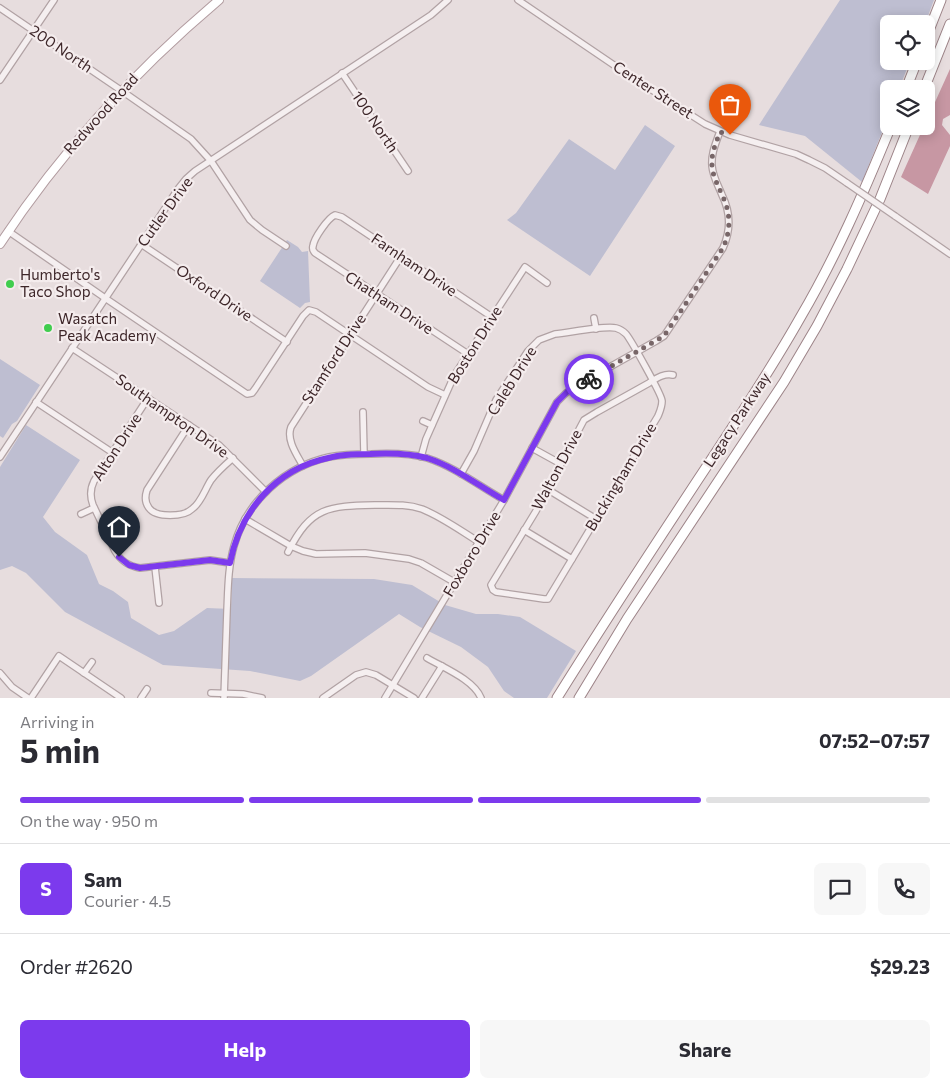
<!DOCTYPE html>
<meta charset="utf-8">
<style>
body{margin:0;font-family:Commissioner,sans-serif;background:#f7f7f7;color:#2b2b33;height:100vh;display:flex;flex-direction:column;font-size:19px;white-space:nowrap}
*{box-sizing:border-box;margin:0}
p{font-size:16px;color:#7c7c81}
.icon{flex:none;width:28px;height:28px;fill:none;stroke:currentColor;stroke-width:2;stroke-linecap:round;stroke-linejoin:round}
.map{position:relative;height:698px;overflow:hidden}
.details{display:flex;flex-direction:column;background:#fff;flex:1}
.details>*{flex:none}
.fabs{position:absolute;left:880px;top:15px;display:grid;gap:10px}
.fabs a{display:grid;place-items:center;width:55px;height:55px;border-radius:8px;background:#fff;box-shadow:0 2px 12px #0003;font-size:25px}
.pin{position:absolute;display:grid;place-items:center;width:42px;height:42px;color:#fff;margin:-51px -21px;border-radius:50% 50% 50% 0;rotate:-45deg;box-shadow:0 0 5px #0007}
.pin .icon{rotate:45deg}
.courier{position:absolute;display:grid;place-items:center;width:50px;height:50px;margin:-25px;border:4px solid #7c3aed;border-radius:50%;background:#fff;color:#222;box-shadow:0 1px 6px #0007}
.summary em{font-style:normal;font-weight:700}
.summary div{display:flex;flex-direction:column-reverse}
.summary{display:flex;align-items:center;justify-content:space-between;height:85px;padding:0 20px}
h1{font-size:32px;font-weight:700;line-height:38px}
.bar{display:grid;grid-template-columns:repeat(4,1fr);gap:8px 5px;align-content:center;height:60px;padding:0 20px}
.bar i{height:6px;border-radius:4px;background:#e1e1e2}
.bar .active{background:#7c3aed}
.bar p{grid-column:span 4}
.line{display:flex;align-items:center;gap:12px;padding:0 20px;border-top:1px solid #e1e1e2}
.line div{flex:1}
.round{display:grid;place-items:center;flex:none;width:52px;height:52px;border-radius:8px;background:#f7f7f7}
.primary-button{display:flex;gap:10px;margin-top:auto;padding:10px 20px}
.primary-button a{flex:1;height:58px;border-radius:8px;background:#7c3aed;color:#fff;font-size:20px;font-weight:700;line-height:58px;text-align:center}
.primary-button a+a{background:#f7f7f7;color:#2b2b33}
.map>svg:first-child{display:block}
.green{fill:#bebed1}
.water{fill:#c797a3}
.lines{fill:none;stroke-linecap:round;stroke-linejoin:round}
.minor-casing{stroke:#b1a2a4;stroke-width:8}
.major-casing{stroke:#b29ca0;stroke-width:10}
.highway-casing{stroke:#9d8488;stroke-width:11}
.minor{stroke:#f5eff0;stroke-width:5.5}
.major{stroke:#fff;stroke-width:8}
.highway{stroke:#fff;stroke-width:9}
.minor-bridge-casing{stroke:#b1a2a4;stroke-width:8;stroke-linecap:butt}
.minor-bridge{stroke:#f5eff0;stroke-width:5.5}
.done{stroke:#786668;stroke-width:5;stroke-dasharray:0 9}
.route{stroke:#7c3aed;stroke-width:6}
.poi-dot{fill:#40cd4e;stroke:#f4eced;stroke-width:2}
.labels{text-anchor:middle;stroke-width:4.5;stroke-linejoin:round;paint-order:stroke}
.street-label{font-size:15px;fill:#3d2629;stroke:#f4eced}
.poi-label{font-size:15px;fill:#3d2629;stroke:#f4eced;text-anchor:start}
</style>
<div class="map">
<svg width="950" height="698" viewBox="0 0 950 698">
<rect width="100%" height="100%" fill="#e7ddde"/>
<g class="green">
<path d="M840,0H934L925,24H889V61H910L899,89H889V115L862,182L805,136L759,125Z"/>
<path d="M645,125L675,146L590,276L507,220L516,213L569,139L615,170Z"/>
<path d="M287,240L298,247L302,252L308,251L310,302L305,303L300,308L260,281Z"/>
<path d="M0,359L40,385L17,421L12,424L3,438L0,436Z"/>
<path d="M26,425L80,460L43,517L55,532L87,555L99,584L113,591L128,602L131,618L159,635L174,631L207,608L231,609L232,578L374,579L412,585L445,605L476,614H498L520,617L576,651L547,698H514L504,691L488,667L461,647L420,627L399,614L311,676L300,681L250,671L163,665L65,612L26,573L12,566L0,570V467Z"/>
</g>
<path class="water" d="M950,69V115L943,119L942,125L950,135V146L928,194L901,177L924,126H926V122Z"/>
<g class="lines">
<defs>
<g id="minor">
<path d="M518,0L630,76L705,124L730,135L796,154L809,160L825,168L847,183"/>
<path d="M0,8L122,91L191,139L211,161L250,220L262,230L286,246"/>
<path d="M342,73L408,171"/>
<path d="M0,80L54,0"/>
<path d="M895,216L950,254"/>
<path d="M8,231L105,298L247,394L252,393L255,389L303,316L309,310L316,312L428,387L445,395"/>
<path d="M141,244L287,342"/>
<path d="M594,318L596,329"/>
<path d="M72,348L219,445L266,492"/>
<path d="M468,354L315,253C313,250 312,250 313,246C314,238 328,218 335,215L342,217L492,317"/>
<path d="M148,398L94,481C90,489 90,497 93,505L115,551C121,561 128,566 140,568L210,560L230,563"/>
<path d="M36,402L113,453"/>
<path d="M363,412L364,454"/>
<path d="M423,421L432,425"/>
<path d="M189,425L147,490C145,496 145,503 149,508C156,518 184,517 192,509C201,503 205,489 211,480C217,472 225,465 233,458"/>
<path d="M532,448L561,464"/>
<path d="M0,457L178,189L186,179L195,171L431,15L448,0"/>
<path d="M421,457L426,439L454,376L525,267L547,283"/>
<path d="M303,466C297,455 286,440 291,427L401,256"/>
<path d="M461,474L474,451L496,400L528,351L539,340L555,334C568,333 605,325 616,328C620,329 623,331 626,334C631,340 662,395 662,401C662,407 660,411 658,416L548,599H544L496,592L493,590L491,585L536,511L584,420L597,412L649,383C657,378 664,373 673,375"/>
<path d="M547,489L596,519"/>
<path d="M81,514L94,508"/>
<path d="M245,519L291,546L303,551L316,554L365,553L409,559L421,563L454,582"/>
<path d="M524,530L572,559"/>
<path d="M288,552C311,506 329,506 376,505C392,505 407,504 422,509C442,517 461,531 479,542"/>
<path d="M155,567L159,603"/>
<path d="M427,658C444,668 474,680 481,698"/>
<path d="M0,673L12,687L28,698"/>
<path d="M84,673L92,662"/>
<path d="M211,693L243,694L262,698"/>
<path d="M31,698L59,656L121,698"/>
<path d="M141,698L147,689"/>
<path d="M224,698C225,669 226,640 227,611C228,589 228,567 234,546C246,502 284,467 329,457C343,454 357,454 371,454C390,453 409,453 427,458C455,467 479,486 504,500"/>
<path d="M323,698L356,675L366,672L376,675L414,698"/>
<path d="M385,698L504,500L557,402L566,393L576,386L656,341L664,336L723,248C731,230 731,213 722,195C718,185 713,177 712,166C711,153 716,143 720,131"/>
<path d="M422,698L442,666"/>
</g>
<path id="major" d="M0,244C61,151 135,71 219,0"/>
<g id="highway">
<path d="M926,38L941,0"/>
<path d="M906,89L917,61"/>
<path d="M924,89L950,24"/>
<path d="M557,698C603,624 651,551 699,478C734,425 769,373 800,318C836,257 864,192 891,126"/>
<path d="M579,698L627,619L784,382L817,326L847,269L880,199L909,126"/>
</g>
</defs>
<use href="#minor" class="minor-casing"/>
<use href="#major" class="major-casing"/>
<use href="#highway" class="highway-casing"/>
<use href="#minor" class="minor"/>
<use href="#major" class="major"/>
<use href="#highway" class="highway"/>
<defs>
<path id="minor-bridge" d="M847,183L895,216"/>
</defs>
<use href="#minor-bridge" class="minor-bridge-casing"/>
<use href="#minor-bridge" class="minor-bridge"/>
</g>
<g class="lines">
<path class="done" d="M589,379L664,336L723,248C731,230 731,213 722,195C718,185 713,177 712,166C711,153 716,143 720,132L730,135"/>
<path class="route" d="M119,557L129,565L140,568L210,560L230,563C240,511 276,469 328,458C342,454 357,454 370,454C389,453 408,453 427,458C455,467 479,486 504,500L557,402L569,390L589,379"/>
</g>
<g class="poi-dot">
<circle cx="10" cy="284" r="5"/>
<circle cx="48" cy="328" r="5"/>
</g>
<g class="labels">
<g class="street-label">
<text transform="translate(61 49) rotate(34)" y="5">200 North</text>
<text transform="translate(653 90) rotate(33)" y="5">Center Street</text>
<text transform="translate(101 114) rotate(-48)" y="5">Redwood Road</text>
<text transform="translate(375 122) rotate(56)" y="5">100 North</text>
<text transform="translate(165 212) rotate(-54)" y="5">Cutler Drive</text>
<text transform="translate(414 265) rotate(34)" y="5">Farnham Drive</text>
<text transform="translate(214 293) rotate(34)" y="5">Oxford Drive</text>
<text transform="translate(389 303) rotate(33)" y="5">Chatham Drive</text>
<text transform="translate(475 345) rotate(-58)" y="5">Boston Drive</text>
<text transform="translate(334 359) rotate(-57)" y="5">Stamford Drive</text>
<text transform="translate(512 381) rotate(-58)" y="5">Caleb Drive</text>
<text transform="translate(172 416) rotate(35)" y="5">Southampton Drive</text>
<text transform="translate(737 420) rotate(-57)" y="5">Legacy Parkway</text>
<text transform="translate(117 447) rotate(-57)" y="5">Alton Drive</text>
<text transform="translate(557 470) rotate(-62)" y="5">Walton Drive</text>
<text transform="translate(621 477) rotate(-59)" y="5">Buckingham Drive</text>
<text transform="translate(472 554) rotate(-59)" y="5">Foxboro Drive</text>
</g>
<g class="poi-label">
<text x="20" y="280">Humberto's<tspan x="20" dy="17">Taco Shop</tspan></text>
<text x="58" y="324">Wasatch<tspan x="58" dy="17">Peak Academy</tspan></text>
</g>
</g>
</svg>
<div class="fabs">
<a><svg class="icon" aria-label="locate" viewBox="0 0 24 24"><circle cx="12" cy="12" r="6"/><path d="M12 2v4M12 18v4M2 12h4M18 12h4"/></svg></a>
<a><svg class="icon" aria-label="layers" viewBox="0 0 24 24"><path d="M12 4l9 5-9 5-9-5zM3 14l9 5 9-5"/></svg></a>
</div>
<div class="pin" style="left:730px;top:135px;background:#ea580c"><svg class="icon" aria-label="bag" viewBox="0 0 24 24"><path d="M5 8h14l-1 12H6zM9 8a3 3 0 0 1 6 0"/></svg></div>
<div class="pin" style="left:119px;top:557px;background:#1f2937"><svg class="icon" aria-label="home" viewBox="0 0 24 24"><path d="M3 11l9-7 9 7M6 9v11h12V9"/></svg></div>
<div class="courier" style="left:589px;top:379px"><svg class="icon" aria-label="bike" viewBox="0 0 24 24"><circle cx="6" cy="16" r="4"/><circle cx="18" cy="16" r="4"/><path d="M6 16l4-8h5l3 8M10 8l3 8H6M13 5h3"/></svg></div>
</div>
<section class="details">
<div class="summary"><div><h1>5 min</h1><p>Arriving in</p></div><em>07:52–07:57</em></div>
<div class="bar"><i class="active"></i><i class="active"></i><i class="active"></i><i></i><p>On the way · 950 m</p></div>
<div class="line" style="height:90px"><b class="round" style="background:#7c3aed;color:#fff">S</b><div><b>Sam</b><p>Courier · 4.5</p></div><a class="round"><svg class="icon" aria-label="chat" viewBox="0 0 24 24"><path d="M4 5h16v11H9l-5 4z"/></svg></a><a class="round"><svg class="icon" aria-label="phone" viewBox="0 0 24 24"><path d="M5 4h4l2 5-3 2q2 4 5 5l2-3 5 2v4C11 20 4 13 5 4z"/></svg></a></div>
<div class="line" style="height:65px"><div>Order #2620</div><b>$29.23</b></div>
<div class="primary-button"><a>Help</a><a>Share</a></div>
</section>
